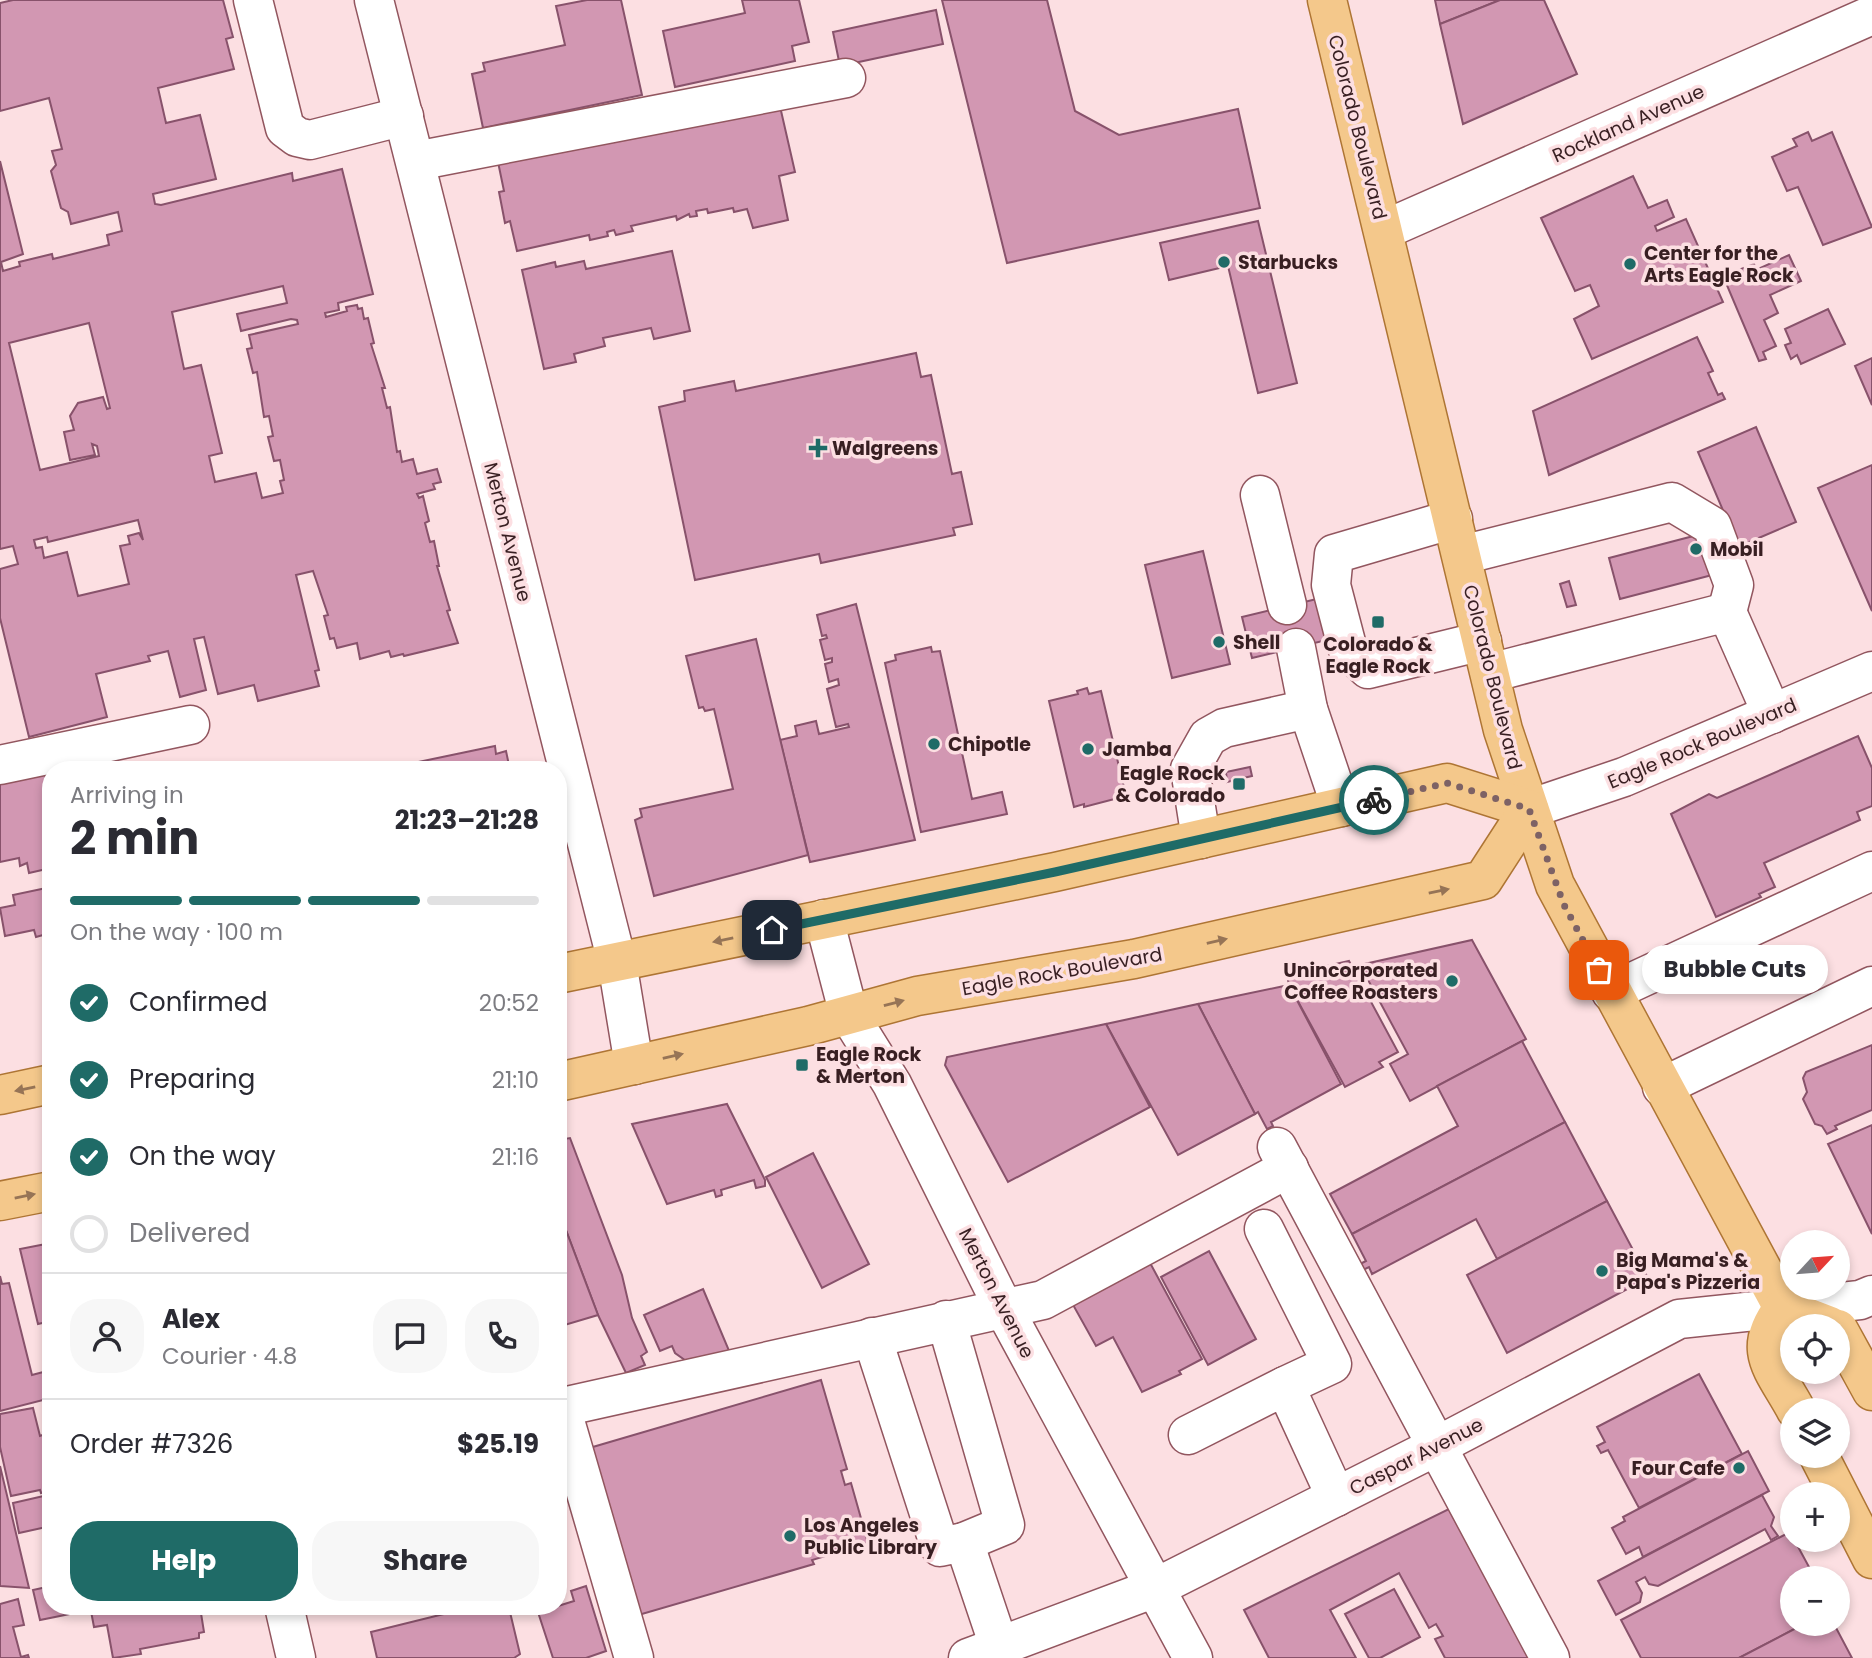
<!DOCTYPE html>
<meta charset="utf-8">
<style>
body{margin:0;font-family:Poppins,sans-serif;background:#f7f7f7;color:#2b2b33;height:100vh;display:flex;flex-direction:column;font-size:26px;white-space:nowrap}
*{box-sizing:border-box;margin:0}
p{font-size:23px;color:#7c7c81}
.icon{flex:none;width:38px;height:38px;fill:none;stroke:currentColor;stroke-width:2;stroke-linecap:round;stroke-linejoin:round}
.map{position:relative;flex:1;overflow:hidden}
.details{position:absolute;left:42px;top:761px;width:525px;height:854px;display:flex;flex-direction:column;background:#fff;border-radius:28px;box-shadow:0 4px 10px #0003}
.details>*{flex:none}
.needle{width:46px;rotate:64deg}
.controls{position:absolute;left:1780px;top:1230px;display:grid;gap:14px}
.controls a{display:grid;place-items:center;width:70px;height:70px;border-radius:50%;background:#fff;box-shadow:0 4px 10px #0003;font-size:35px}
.pin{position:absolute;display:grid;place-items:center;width:60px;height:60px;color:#fff;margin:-30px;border-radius:14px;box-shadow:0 4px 10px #0006}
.courier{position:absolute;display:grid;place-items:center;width:70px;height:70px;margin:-35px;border:5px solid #1f6b67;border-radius:50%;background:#fff;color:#222;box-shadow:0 2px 9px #0007}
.bubble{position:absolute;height:49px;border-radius:24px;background:#fff;box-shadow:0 4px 10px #0003;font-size:23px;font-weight:700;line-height:49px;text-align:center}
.summary em{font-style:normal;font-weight:700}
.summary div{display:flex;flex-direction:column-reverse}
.summary{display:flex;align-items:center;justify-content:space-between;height:119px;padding:0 28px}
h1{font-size:46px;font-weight:700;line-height:52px}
.bar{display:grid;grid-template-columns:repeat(4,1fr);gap:10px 7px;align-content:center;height:84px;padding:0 28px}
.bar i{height:9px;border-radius:5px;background:#e1e1e2}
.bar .on{background:#1f6b67}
.bar p{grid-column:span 4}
.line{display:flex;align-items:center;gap:18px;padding:0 28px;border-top:2px solid #e1e1e2}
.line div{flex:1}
.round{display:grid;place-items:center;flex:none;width:74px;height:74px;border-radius:28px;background:#f7f7f7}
ol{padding:0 28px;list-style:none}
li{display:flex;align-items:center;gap:21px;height:77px}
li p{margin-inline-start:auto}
li .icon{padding:7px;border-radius:50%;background:#1f6b67;color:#fff;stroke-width:4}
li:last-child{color:#7c7c81}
li i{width:38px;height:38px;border:4px solid #e1e1e2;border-radius:50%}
.cta{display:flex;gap:14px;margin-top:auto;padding:14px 28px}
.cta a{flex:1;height:80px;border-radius:28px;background:#1f6b67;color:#fff;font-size:28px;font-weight:700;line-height:80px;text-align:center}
.cta a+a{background:#f7f7f7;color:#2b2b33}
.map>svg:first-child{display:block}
.building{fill:#d297b2;stroke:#88526b;stroke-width:2;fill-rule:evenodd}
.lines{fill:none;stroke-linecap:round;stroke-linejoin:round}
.minor-casing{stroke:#92565f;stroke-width:41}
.major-casing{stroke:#ae7534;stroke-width:41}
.minor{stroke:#fff;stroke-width:38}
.major{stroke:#f4c88b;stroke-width:38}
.oneway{fill:#967456}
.done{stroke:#7d6265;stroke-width:7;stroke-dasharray:0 12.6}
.route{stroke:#1f6b67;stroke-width:9}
.poi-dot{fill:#1f6b67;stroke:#fcdfe2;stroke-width:2.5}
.labels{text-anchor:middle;stroke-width:7;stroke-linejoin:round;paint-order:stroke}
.street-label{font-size:19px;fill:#381f22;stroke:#fcdfe2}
.poi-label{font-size:19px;font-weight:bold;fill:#381f22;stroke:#fcdfe2;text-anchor:start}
</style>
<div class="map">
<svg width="1872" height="1658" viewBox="0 0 1872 1658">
<rect width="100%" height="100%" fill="#fcdfe2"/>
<g class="building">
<path d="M13,0H223L233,37L226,39L234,69L158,88L166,123L200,115L216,179L153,194L155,204L161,205L292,173L293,181L342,169L373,294L338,303L339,310L325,313L326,317L347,311L346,307L357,305L358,309L362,308L364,319L368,318L374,343L371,344L385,388H382L387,408L390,407L397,452L400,451L402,462L413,459L417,474L437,469L441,482L433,484L435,489L417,494L419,498L423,496L429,521L425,523L430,542L434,541L439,566H437L450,610L447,611L458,643L404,656L403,654L391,657L389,651L360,659L357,643L337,648L334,638L330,639L324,616L328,615L313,571L296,575L319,670L315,671L319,686L258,701L254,685L218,694L204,637L194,639L206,690L180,697L168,651L148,656L150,661L96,674L107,717L29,737L0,618V569L18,564L13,546L0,549V161L23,254L1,262L3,271L20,266L19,262L52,254L53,259L109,245L107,235L122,231L118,212L71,224L68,212L61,208L51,171L56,165L52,151L62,149L49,98L0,111V3ZM283,286L287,303L237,314L241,331L291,319L297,320L298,324L249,335L252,348L247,349L253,373L257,372L264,417L269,416L273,436L268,437L274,461L280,460L284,480L280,481L283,493L262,498L256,473L215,482L209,456L222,453L201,365L184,369L172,312ZM89,323L110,408L107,409L103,397L78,403L70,416L74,430L64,432L70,460L95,455L92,444L97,446L99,456L40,470L9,343ZM138,520L143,540L139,533L128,536L130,544L120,546L129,584L78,596L67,552L44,558L42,547L36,548L34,540L47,537L48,542Z"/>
<path d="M587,0H621L642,95L483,128L472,74L485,71L483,63L565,45L556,6Z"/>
<path d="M742,0H799L809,42L792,46L795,61L675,87L663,31L745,13Z"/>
<path d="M942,0H1047L1075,111L1119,135L1238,109L1260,208L1007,263Z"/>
<path d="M1435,0H1500L1440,24Z"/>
<path d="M1500,0H1544L1577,74L1463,124L1440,24Z"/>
<path d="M936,10L943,44L840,66L833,32Z"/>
<path d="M779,102L795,172L779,176L788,220L753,228L747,209L734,212L733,208L708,213L707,209L696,211L697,216L690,217L689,214L677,220L676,216L631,226L633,231L616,235L614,230L607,232L608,236L590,240L589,235L517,251L510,221L505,223L499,192L504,191L498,162Z"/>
<path d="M1808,132L1812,141L1832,132L1872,227L1823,245L1798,187L1787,191L1772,157L1797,146L1793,139Z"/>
<path d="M1633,176L1648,208L1667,200L1674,217L1655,226L1657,231L1686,219L1723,302L1592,359L1574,319L1599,306L1590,285L1575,291L1541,218Z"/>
<path d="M1258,221L1297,383L1258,393L1228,266L1169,280L1160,243Z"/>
<path d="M672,251L690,331L654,339L651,328L603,338L605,346L574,354L576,362L544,369L522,270L555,262L556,267L584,261L586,269Z"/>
<path d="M1789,255L1801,281L1770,295L1778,313L1764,320L1776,346L1763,352L1766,359L1759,361L1726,283L1744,275L1741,269L1754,264L1756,270Z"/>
<path d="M1828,309L1845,344L1801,364L1797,355L1791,359L1785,345L1791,343L1785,329Z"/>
<path d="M1697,337L1713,371L1708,373L1718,395L1722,393L1725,399L1549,475L1533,411Z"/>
<path d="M916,353L921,377L931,375L952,474L961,472L972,524L953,528L955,535L821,563L819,554L695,580L659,407L685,401L684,391L734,381L736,391Z"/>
<path d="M1872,358V405L1855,366Z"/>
<path d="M1756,427L1796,522L1733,549L1725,515L1698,452Z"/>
<path d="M1872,465V611L1818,488Z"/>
<path d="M1705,533L1716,574L1620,599L1609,558Z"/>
<path d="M1203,551L1230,664L1172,678L1145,565Z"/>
<path d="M1569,581L1576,605L1567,607L1560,584Z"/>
<path d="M1325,597L1335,638L1252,658L1242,617Z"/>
<path d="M856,604L915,840L810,862L780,740L797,736L795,726L816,721L819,734L849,727L848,724L836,727L827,689L839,685L838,679L829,682L825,664L832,662V658L825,660L820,640L827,638L826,635L822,636L817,615Z"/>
<path d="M756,639L808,855L654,896L635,820L642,817L640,809L733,789L714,709L705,711L703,707L699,708L686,656Z"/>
<path d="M931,647L932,652L940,651L972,799L1002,792L1007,814L921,832L885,663L896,660L895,655Z"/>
<path d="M1087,688L1089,694L1101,691L1126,796L1084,807V804L1074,807L1049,701L1078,694L1077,691Z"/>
<path d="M1858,736L1872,768V806L1857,812L1860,820L1764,863L1775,887L1759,894L1761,897L1716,917L1671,814L1709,794L1717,798Z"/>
<path d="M495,746L496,754L506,751L510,770H380Z"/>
<path d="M1250,767L1252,776L1227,782L1226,772Z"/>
<path d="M45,774L51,797V868L29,873L27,863L20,866L19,858L0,862V783Z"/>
<path d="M51,887V945L46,947L43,935L36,937L34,930L5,936L0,908L15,905L13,895Z"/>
<path d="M1472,940L1526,1039L1410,1101L1390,1064L1408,1054L1360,965Z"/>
<path d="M1349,961L1398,1052L1379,1062L1383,1067L1345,1087L1289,985L1287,975Z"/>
<path d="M1289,985L1341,1084L1271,1122L1273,1126L1267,1129L1258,1112L1255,1114L1198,1004Z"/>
<path d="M1198,1004L1255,1114L1178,1155L1106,1024Z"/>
<path d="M1106,1024L1150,1107L1008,1182L945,1065L947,1057Z"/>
<path d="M1522,1041L1565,1122L1352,1234L1330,1194L1458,1126L1437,1086Z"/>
<path d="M1872,1045V1110L1835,1126L1837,1129L1827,1134L1822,1126L1815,1124L1803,1099L1807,1092L1803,1078L1806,1072Z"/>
<path d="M727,1104L765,1180V1186L756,1188L754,1180L721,1190L722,1195L716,1197L714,1190L667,1204L632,1124Z"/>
<path d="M1565,1122L1607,1201L1497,1259L1476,1219L1372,1274L1369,1267L1363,1270L1360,1264L1366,1261L1352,1234Z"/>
<path d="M1872,1125V1234L1828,1144Z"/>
<path d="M570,1138L622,1275L632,1318L647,1352L641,1356L645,1365L626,1373L598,1315L558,1209V1140Z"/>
<path d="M813,1153L869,1264L822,1288L766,1177Z"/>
<path d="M1607,1201L1648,1278L1507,1353L1467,1275Z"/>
<path d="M558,1209L598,1315L558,1327Z"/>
<path d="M51,1243V1321L38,1324L20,1249Z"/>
<path d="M1209,1251L1256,1339L1208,1365L1161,1277Z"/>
<path d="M1149,1261L1202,1359L1179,1371L1181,1374L1142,1392L1113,1337L1096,1346L1072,1303Z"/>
<path d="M0,1276L2,1284L9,1283L32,1375L47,1371L51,1388V1398L0,1411Z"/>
<path d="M703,1289L730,1353L689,1363L675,1353L672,1346L660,1351L644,1315Z"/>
<path d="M1699,1374L1742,1454L1639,1508L1608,1450L1601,1453L1597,1446L1605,1442L1597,1427Z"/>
<path d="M821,1380L847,1469L841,1471L845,1485L851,1483L868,1543L812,1560L814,1564L635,1616L586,1449Z"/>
<path d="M33,1408L40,1436L45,1434L51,1451V1491L41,1493L40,1490L11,1496L0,1447V1414Z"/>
<path d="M1748,1451L1769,1491L1643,1557L1639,1547L1626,1554L1612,1528L1625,1521L1623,1517Z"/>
<path d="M0,1466L29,1588L0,1586Z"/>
<path d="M48,1495L51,1526L19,1533L13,1503Z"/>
<path d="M1762,1495L1774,1517L1771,1526L1778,1536L1771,1540L1765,1529L1658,1586L1649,1584L1645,1577L1636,1582L1642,1593L1640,1602L1616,1615L1598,1581Z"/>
<path d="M1457,1505L1536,1658H1445L1435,1639L1443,1636L1436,1624L1429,1628L1399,1573L1330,1610L1356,1658H1269L1244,1610Z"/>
<path d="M1790,1532L1815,1578H1792V1624H1804L1739,1658H1641L1621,1620Z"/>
<path d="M51,1586V1606H68L70,1614L40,1620L33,1590Z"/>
<path d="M586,1586L606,1651L586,1658H553L536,1606H558L574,1601L571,1591Z"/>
<path d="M1394,1589L1420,1637L1380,1658H1369L1345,1614Z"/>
<path d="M18,1599L24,1625L13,1627L21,1657L28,1655L29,1658H0V1604Z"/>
<path d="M90,1606L200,1607L204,1632L199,1633V1638L140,1649L141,1654L113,1658L107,1625L94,1627Z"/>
<path d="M459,1606H487L489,1612L509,1608L520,1654L514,1658H377L371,1632L460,1610Z"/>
<path d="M1804,1624H1834L1852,1658H1739Z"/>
</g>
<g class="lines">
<defs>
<g id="minor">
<path d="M253,0L285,128L297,137L310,140L404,116"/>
<path d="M374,0L617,962L634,1065"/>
<path d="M416,161L846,78"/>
<path d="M1384,230L1872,15"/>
<path d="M1260,495L1287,605"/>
<path d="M1453,519L1334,554L1331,585L1348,650L1368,669L1482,641"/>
<path d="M1462,555L1672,502L1712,526L1734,585L1727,612"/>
<path d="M1296,648L1308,709L1341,807"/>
<path d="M1490,673L1727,612L1772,714"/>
<path d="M0,765L190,725"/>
<path d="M1529,809L1624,777L1872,671"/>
<path d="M1201,839L1190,769L1208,737L1224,728L1308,709"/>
<path d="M824,919L849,1015L892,1084L1003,1307L1193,1658"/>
<path d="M1611,992L1872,871"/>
<path d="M1662,1087L1872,986"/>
<path d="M1277,1147L1550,1658"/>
<path d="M1264,1229L1332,1364L1285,1386"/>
<path d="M946,1320L1005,1525L964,1542"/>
<path d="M872,1337L940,1547L964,1542L999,1646"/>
<path d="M561,1407L634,1658"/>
<path d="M558,1408L1043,1300L1289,1168"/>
<path d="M1188,1435L1285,1386L1336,1497"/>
<path d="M284,1606L296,1658"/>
<path d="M968,1658L1155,1588L1437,1446L1679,1319L1860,1300L1872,1295"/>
</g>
<g id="major">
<path d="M1327,0L1503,730L1555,885L1783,1308L1830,1326"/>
<path d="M558,974L1055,872L1447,783L1529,809"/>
<path d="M558,1082L808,1026L917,996L1134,959L1483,880L1529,809"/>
<path d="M0,1095L51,1084"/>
<path d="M0,1201L51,1191"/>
<path d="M1783,1308C1750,1351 1774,1369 1796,1410"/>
<path d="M1838,1329L1872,1391"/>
<path d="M1819,1456L1872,1559"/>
</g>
</defs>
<use href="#minor" class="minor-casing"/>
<use href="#major" class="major-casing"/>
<use href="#minor" class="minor"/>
<use href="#major" class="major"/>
</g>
<defs><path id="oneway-solid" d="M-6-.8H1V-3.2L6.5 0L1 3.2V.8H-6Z" transform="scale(1.75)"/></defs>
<g class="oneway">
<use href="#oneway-solid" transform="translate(1439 891) rotate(-12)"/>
<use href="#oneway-solid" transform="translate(723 940) rotate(168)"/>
<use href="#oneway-solid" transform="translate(1217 941) rotate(-13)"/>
<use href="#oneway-solid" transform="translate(894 1003) rotate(-15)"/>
<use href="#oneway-solid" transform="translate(673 1056) rotate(-13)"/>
<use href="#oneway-solid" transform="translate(25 1089) rotate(168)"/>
<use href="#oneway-solid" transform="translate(25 1196) rotate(-11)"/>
</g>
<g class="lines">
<path class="done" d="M1374,800L1447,783L1529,809L1564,905L1599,970"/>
<path class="route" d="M772,930L1055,872L1374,800"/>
</g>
<g class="poi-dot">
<circle cx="1224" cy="262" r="7"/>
<circle cx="1630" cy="264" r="7"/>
<path d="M814.5 437.5h7v7h7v7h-7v7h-7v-7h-7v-7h7z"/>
<circle cx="1696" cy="549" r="7"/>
<rect x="1371" y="615" width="14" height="14" rx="3.5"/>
<circle cx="1219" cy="642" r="7"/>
<circle cx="934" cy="744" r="7"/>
<circle cx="1088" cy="749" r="7"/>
<rect x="1232" y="777" width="14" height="14" rx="3.5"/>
<circle cx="1452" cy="981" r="7"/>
<rect x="795" y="1058" width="14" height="14" rx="3.5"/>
<circle cx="1602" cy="1271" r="7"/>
<circle cx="1739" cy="1468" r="7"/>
<circle cx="790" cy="1536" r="7"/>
</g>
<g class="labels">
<g class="street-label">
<text transform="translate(1628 123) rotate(-24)" y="7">Rockland Avenue</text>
<text transform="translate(1358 127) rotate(76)" y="7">Colorado Boulevard</text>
<text transform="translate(508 532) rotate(76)" y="7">Merton Avenue</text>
<text transform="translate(1493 677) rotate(76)" y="7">Colorado Boulevard</text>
<text transform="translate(1702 743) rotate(-23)" y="7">Eagle Rock Boulevard</text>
<text transform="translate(1062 971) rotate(-10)" y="7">Eagle Rock Boulevard</text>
<text transform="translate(997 1293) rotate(63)" y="7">Merton Avenue</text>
<text transform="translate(1416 1456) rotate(-27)" y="7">Caspar Avenue</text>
</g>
<g class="poi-label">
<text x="1644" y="260">Center for the<tspan x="1644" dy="22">Arts Eagle Rock</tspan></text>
<text x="1238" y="269">Starbucks</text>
<text x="832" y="455">Walgreens</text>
<text x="1710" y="556">Mobil</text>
<text x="1233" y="649">Shell</text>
<text x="1378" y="651" text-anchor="middle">Colorado &amp;<tspan x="1378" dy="22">Eagle Rock</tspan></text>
<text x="948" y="751">Chipotle</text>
<text x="1102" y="756">Jamba</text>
<text x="1225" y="780" text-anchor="end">Eagle Rock<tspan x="1225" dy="22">&amp; Colorado</tspan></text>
<text x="1438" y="977" text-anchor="end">Unincorporated<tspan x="1438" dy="22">Coffee Roasters</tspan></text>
<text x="816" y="1061">Eagle Rock<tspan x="816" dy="22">&amp; Merton</tspan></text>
<text x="1616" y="1267">Big Mama's &amp;<tspan x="1616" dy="22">Papa's Pizzeria</tspan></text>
<text x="1725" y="1475" text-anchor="end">Four Cafe</text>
<text x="804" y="1532">Los Angeles<tspan x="804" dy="22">Public Library</tspan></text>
</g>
</g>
</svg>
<div class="controls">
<a><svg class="needle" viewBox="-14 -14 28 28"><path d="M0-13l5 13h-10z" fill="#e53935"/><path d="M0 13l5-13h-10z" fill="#7c7c81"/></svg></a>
<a><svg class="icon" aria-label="locate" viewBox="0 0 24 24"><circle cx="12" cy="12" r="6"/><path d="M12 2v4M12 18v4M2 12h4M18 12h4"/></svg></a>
<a><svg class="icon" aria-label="layers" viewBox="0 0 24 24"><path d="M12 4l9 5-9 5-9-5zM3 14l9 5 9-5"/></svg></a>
<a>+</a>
<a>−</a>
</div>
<div class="pin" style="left:1599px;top:970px;background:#ea580c"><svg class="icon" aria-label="bag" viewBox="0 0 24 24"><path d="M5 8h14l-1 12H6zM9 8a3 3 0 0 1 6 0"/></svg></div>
<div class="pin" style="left:772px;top:930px;background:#1f2937"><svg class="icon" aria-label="home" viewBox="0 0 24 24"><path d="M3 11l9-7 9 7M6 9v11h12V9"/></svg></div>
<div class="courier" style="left:1374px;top:800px"><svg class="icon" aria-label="bike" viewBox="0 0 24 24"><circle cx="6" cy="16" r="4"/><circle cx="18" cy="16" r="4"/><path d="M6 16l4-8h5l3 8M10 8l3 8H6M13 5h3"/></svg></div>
<div class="bubble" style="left:1642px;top:945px;width:186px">Bubble Cuts</div>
<section class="details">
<div class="summary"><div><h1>2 min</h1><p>Arriving in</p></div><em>21:23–21:28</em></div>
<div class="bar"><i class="on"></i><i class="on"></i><i class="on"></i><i></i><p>On the way · 100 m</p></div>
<ol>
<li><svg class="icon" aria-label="check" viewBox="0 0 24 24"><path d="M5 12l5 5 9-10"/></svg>Confirmed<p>20:52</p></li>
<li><svg class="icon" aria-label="check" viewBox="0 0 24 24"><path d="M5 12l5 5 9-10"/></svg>Preparing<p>21:10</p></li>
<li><svg class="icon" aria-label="check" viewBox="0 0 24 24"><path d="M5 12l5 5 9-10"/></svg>On the way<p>21:16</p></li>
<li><i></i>Delivered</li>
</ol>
<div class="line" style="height:126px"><a class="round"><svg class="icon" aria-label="person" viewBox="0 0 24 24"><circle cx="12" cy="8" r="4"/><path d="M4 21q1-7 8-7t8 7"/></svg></a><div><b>Alex</b><p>Courier · 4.8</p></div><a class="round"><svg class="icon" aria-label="chat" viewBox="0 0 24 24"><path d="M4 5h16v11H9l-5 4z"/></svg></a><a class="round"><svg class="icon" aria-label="phone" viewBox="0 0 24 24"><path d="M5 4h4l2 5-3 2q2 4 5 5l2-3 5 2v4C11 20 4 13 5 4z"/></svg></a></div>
<div class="line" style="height:91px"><div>Order #7326</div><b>$25.19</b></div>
<div class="cta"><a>Help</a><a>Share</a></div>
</section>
</div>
